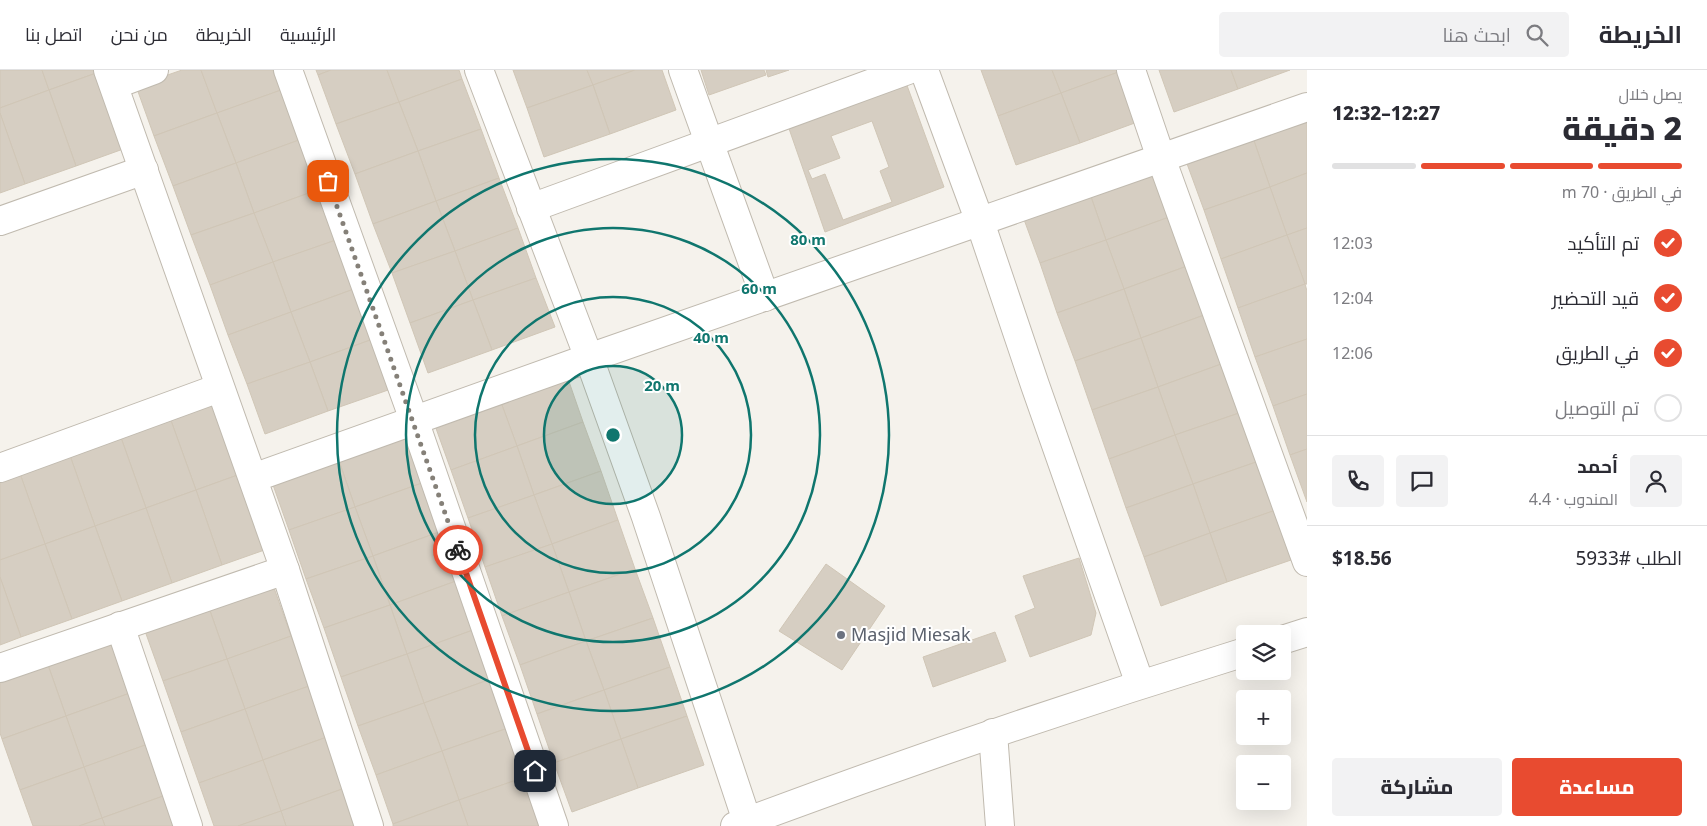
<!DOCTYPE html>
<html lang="ar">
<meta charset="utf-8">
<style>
body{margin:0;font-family:"Noto Sans",Cairo,sans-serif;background:#f2f2f3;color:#2b2b33;direction:rtl;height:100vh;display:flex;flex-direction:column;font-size:19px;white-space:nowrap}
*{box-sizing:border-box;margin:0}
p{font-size:16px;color:#7c7c81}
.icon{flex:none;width:28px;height:28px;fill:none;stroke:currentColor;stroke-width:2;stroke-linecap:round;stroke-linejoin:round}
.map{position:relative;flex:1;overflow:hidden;direction:ltr}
.drawer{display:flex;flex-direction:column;background:#fff;width:400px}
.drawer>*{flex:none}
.buttons{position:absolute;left:1236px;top:555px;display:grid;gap:10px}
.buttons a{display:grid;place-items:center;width:55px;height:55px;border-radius:5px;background:#fff;box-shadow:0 5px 20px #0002;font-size:25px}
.pin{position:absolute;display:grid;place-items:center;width:42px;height:42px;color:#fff;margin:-21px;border-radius:10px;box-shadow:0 2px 8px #0006}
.courier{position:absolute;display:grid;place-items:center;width:50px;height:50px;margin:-25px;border:4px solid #e84b30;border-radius:50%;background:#fff;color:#222;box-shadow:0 1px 6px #0007}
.headline em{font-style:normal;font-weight:800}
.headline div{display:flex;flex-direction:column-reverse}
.headline{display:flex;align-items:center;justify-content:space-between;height:85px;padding:0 25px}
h1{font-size:32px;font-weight:800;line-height:38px}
.bar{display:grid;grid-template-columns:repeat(4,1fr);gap:8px 5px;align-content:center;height:60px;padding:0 25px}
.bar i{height:6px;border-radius:4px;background:#e1e1e2}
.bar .selected{background:#e84b30}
.bar p{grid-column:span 4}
.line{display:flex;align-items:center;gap:12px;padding:0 25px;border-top:1px solid #e1e1e2}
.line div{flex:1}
.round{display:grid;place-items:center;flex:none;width:52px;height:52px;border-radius:5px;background:#f2f2f3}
ol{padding:0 25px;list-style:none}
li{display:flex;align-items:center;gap:15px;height:55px}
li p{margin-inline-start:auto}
li .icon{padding:5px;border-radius:50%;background:#e84b30;color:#fff;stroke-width:4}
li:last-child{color:#7c7c81}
li i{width:28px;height:28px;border:2px solid #e1e1e2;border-radius:50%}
.button{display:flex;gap:10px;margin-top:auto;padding:10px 25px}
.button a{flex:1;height:58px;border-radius:5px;background:#e84b30;color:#fff;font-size:20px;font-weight:800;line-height:58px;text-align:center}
.button a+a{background:#f2f2f3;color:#2b2b33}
header{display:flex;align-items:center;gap:30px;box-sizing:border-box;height:70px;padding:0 25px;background:#fff;border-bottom:1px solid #e1e1e2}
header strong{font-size:24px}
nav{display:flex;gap:28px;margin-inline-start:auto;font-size:18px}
.search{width:350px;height:45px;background:#f2f2f3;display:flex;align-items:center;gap:12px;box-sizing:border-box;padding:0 18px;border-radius:5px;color:#7c7c81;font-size:19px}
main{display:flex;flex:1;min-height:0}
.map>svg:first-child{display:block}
.building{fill:#d6cec2;stroke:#d0c6b6;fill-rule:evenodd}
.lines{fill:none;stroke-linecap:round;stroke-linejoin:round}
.minor-casing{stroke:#c0baaf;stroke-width:30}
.minor{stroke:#fff;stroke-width:28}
.done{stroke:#858078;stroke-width:5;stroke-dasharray:0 9}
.route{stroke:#e84b30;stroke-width:6}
.ring{fill:none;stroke:#0f766e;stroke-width:2.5}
.worship-dot{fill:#6b7280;stroke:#fff;stroke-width:2}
.labels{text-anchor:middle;stroke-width:4;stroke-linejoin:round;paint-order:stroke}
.worship-label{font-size:18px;fill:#5b616d;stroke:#fff;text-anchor:start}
.centre{fill:#0f766e;stroke:#fff;stroke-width:2.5}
.ring-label{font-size:15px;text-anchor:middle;font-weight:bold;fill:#0f766e;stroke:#fff;stroke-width:4;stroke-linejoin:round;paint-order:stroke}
</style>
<header>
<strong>الخريطة</strong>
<div class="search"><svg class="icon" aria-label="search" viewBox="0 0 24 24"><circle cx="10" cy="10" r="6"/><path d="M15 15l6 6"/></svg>ابحث هنا</div>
<nav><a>الرئيسية</a><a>الخريطة</a><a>من نحن</a><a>اتصل بنا</a></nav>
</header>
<main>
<section class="drawer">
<div class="headline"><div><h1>2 دقيقة</h1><p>يصل خلال</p></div><em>12:27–12:32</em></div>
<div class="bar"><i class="selected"></i><i class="selected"></i><i class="selected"></i><i></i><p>في الطريق · 70 m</p></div>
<ol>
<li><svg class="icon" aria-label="check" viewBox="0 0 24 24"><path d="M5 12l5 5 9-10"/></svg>تم التأكيد<p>12:03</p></li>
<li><svg class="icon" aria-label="check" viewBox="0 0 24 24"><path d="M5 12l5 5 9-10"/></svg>قيد التحضير<p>12:04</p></li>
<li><svg class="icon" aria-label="check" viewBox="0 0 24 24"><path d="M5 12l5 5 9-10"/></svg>في الطريق<p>12:06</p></li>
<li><i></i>تم التوصيل</li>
</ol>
<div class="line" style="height:90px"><a class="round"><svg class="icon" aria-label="person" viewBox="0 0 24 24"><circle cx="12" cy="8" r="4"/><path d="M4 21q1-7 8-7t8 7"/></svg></a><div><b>أحمد</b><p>المندوب · 4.4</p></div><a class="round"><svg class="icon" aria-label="chat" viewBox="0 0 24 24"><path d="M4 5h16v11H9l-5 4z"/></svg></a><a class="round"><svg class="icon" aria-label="phone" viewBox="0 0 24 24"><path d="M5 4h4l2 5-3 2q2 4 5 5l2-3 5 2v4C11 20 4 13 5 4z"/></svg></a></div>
<div class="line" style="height:65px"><div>الطلب #5933</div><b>$18.56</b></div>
<div class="button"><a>مساعدة</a><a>مشاركة</a></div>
</section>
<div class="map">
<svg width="1307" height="756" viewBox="0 0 1307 756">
<rect width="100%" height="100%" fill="#f5f2ec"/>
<g class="building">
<path d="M0,0H42L49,20L0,38Z"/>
<path d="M42,0H98L99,2L49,20Z"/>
<path d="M182,0H201L217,43L154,66L136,16Z"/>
<path d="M201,0H273L281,20L217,43Z"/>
<path d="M316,0H331L318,5Z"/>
<path d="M331,0H387L399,32L336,54L318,5Z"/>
<path d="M387,0H459L462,9L399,32Z"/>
<path d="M513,0H587L593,15L527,38Z"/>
<path d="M587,0H635L593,15Z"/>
<path d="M635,0H662L676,40L610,64L593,15Z"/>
<path d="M701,0H764L766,5L709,25Z"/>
<path d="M766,0H789L768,7Z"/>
<path d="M981,0H1052L1061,23L998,46Z"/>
<path d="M1052,0H1124L1061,23Z"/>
<path d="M1124,0L1143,50L1080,73L1061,23Z"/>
<path d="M1159,0H1231L1238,19L1174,42Z"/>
<path d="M1231,0H1290L1238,19Z"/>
<path d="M99,2L126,78L76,96L49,20Z"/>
<path d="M462,9L481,59L418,81L399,32Z"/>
<path d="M905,10L944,117L825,162L786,50ZM872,51L889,97L880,101L892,132L843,150L825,104L812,109L808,100L840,88L831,66Z"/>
<path d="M593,15L610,64L544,87L527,38Z"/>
<path d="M49,20L76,96L25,114L0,43V38Z"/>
<path d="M281,20L299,70L236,93L217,43Z"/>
<path d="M1061,23L1080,73L1016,95L998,46Z"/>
<path d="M399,32L418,81L355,104L336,54Z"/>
<path d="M0,43L25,114L0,123Z"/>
<path d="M217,43L236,93L173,116L154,66Z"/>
<path d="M1307,48V103L1270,117L1253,68Z"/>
<path d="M481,59L499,108L436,131L418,81Z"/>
<path d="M1253,68L1270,117L1204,140L1186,91Z"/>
<path d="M299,70L317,120L254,143L236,93Z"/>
<path d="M418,81L436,131L373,154L355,104Z"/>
<path d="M236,93L254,143L191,165L173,116Z"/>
<path d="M1155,97L1172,146L1106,170L1089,121Z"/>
<path d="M1307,103V158L1287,165L1270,117Z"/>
<path d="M499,108L518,158L455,181L436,131Z"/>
<path d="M1270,117L1287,165L1221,189L1204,140Z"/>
<path d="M317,120L336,170L273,192L254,143Z"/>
<path d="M1089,121L1106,170L1040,193L1022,144Z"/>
<path d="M436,131L455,181L392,203L373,154Z"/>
<path d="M254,143L273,192L210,215L191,165Z"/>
<path d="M1172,146L1190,195L1124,219L1106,170Z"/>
<path d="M518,158L536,208L473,230L455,181Z"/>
<path d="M1307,158V214H1305L1287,165Z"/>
<path d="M1287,165L1305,214L1238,238L1221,189Z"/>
<path d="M336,170L354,219L291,242L273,192Z"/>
<path d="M1106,170L1124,219L1057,243L1040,193Z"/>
<path d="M455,181L473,230L410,253L392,203Z"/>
<path d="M273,192L291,242L228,265L210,215Z"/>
<path d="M1190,195L1207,244L1141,268L1124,219Z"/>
<path d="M536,208L555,257L492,280L473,230Z"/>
<path d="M1305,214L1307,221V269L1255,287L1238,238Z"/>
<path d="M354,219L373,269L310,292L291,242Z"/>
<path d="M1124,219L1141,268L1075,291L1057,243Z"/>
<path d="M473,230L492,280L428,303L410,253Z"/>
<path d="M291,242L310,292L247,314L228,265Z"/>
<path d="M1207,244L1224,293L1158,317L1141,268Z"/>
<path d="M1141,268L1158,317L1092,340L1075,291Z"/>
<path d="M373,269L391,319L328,341L310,292Z"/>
<path d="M1307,269V324L1273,336L1255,287Z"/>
<path d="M310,292L328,341L265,364L247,314Z"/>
<path d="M1224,293L1242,342L1175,365L1158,317Z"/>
<path d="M566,303L583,352L517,376L499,327Z"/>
<path d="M1158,317L1175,365L1109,389L1092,340Z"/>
<path d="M1307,324V379L1290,385L1273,336Z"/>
<path d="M220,327L246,402L196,420L169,345Z"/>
<path d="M499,327L517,376L451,400L433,350Z"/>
<path d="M1242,342L1259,391L1193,414L1175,365Z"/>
<path d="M169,345L196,420L146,438L119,362Z"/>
<path d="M583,352L601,401L534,425L517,376Z"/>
<path d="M119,362L146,438L95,456L68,380Z"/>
<path d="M404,364L422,413L355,437L338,388Z"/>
<path d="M1175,365L1193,414L1126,438L1109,389Z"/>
<path d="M517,376L534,425L468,448L451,400Z"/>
<path d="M1307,379V432L1290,385Z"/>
<path d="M68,380L95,456L45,474L18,398Z"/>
<path d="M338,388L355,437L289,460L272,412Z"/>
<path d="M1259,391L1276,440L1210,463L1193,414Z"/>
<path d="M18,398L45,474L0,490V405Z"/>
<path d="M601,401L618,450L552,474L534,425Z"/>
<path d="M246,402L273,477L222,495L196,420Z"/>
<path d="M422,413L439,462L373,486L355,437Z"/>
<path d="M1193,414L1210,463L1144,487L1126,438Z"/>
<path d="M196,420L222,495L172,513L146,438Z"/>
<path d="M534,425L552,474L485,497L468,448Z"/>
<path d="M355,437L373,486L306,509L289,460Z"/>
<path d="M146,438L172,513L122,531L95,456Z"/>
<path d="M1276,440L1294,489L1227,512L1210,463Z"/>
<path d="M618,450L635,499L569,522L552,474Z"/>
<path d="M95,456L122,531L72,549L45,474Z"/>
<path d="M439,462L456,511L390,535L373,486Z"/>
<path d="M1210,463L1227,512L1161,536L1144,487Z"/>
<path d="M45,474L72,549L21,567L0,507V490Z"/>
<path d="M552,474L569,522L502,546L485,497Z"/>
<path d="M373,486L390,535L324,558L306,509Z"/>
<path d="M1079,488L1096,543L1091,565L1030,587L1015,546L1035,538L1023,506Z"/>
<path d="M826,494L885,536L842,600L779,561Z"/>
<path d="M635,499L653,548L586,571L569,522Z"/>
<path d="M0,507L21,567L0,575Z"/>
<path d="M456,511L473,560L407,584L390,535Z"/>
<path d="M273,515L291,566L227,589L209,538Z"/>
<path d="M569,522L586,571L520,595L502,546Z"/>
<path d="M390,535L407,584L341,607L324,558Z"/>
<path d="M209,538L227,589L163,611L145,561Z"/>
<path d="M653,548L670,597L604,620L586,571Z"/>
<path d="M473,560L491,609L424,633L407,584Z"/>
<path d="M995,562L1006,591L933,617L923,587Z"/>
<path d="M291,566L309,616L245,639L227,589Z"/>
<path d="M586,571L604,620L537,644L520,595Z"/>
<path d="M112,572L130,623L66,646L48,595Z"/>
<path d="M407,584L424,633L358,656L341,607Z"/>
<path d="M227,589L245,639L181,662L163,611Z"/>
<path d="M48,595L66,646L2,669L0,663V612Z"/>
<path d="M670,597L687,646L621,669L604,620Z"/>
<path d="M491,609L508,658L442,681L424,633Z"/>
<path d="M309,616L327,667L263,690L245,639Z"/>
<path d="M604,620L621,669L554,693L537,644Z"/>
<path d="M130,623L148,674L84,697L66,646Z"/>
<path d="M424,633L442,681L376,705L358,656Z"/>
<path d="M245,639L263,690L199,713L181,662Z"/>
<path d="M66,646L84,697L20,720L2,669Z"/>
<path d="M687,646L704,695L638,718L621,669Z"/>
<path d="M508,658L525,707L459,730L442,681Z"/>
<path d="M327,667L345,718L281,741L263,690Z"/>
<path d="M621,669L638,718L572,742L554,693Z"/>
<path d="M148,674L166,725L102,748L84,697Z"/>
<path d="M442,681L459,730L393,754L376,705Z"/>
<path d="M263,690L281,741L238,756H214L199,713Z"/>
<path d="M84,697L102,748L79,756H33L20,720Z"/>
<path d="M525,707L543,756H468L459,730Z"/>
<path d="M345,718L359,756H286L281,741Z"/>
<path d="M166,725L177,756H105L102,748Z"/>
<path d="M459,730L468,756H393V754Z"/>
<path d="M281,741L286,756H238Z"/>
<path d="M102,748L105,756H79Z"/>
</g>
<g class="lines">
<defs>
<g id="minor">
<path d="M108,0L285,500L369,756"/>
<path d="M288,0L414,350L554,756"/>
<path d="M479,0L589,288L646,447L747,751"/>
<path d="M683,0L765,227"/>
<path d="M924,0L980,152L1035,315L1140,614"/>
<path d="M1131,0L1161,88L1307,492"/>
<path d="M114,15L154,0"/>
<path d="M531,138L908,0"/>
<path d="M0,151L144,100"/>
<path d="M0,398L219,318"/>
<path d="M253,408L589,288L1307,37"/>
<path d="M120,556L188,756"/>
<path d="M1282,570L1307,562"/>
<path d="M0,598L285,500"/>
<path d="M993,663L1000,756"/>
<path d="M735,756C903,693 1073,635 1245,582"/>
</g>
</defs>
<use href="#minor" class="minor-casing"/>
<use href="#minor" class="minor"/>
</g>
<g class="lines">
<path class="done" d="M328,111L458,480"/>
<path class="route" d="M458,480L535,701"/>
</g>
<circle cx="613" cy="365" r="69" fill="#0f766e" fill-opacity=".12"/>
<g class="ring">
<circle cx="613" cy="365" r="69"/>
<circle cx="613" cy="365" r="138"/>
<circle cx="613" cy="365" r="207"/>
<circle cx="613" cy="365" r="276"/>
</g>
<circle class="worship-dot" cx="841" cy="565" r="5"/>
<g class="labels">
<g class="worship-label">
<text x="851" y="571">Masjid Miesak</text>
</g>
</g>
<circle cx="613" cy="365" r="8" class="centre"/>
<g class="ring-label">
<text x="808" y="175">80 m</text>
<text x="759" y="224">60 m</text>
<text x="711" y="273">40 m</text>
<text x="662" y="321">20 m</text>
</g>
</svg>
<div class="buttons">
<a><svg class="icon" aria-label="layers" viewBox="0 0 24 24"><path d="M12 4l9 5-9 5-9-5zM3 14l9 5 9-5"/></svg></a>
<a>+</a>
<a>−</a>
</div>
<div class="pin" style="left:328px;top:111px;background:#ea580c"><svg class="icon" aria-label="bag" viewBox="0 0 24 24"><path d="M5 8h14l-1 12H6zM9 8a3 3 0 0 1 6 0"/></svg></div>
<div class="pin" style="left:535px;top:701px;background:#1f2937"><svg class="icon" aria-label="home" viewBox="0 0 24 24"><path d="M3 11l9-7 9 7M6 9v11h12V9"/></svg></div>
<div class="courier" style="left:458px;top:480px"><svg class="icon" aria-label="bike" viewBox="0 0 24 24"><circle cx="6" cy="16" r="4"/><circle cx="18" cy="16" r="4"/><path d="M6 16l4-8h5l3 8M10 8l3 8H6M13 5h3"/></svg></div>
</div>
</main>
